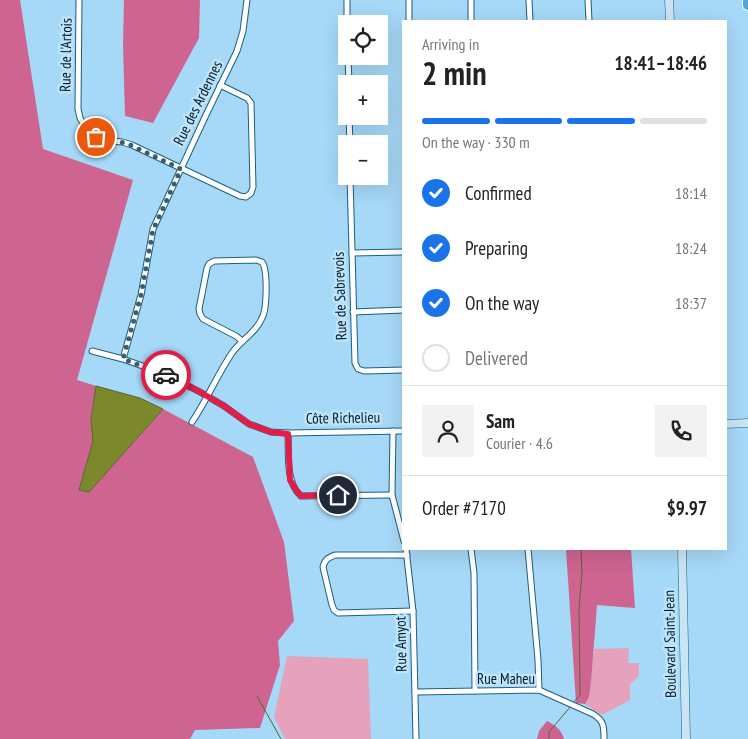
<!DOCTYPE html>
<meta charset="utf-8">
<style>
body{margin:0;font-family:"PT Sans Narrow",sans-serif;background:#f2f2f2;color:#222;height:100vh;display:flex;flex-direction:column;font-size:19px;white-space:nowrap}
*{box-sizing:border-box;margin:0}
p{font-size:16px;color:#767676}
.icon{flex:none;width:28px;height:28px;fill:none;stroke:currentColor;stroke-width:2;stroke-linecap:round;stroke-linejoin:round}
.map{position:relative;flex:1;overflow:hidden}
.details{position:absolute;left:402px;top:20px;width:325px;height:530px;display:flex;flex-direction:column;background:#fff;border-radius:0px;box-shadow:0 5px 20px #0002}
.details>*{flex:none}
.controls{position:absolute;left:338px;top:15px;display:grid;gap:10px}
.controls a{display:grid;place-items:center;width:50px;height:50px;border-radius:0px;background:#fff;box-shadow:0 5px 20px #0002;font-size:25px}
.pin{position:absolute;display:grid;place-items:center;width:42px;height:42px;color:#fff;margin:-21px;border:2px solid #fff;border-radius:50%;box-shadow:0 1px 5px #0007}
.courier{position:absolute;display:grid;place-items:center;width:50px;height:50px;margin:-25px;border:4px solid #e11d48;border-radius:50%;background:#fff;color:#222;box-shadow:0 1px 6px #0007}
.summary em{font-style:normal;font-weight:600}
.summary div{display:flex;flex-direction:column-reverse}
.summary{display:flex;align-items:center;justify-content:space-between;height:85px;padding:0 20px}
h1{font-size:32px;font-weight:600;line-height:38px}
.bar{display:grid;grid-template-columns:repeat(4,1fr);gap:8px 5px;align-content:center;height:60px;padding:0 20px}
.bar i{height:6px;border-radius:4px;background:#e0e0e0}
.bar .active{background:#1a73e8}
.bar p{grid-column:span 4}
.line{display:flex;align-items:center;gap:12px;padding:0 20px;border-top:1px solid #e0e0e0}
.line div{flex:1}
.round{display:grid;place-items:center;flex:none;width:52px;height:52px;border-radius:0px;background:#f2f2f2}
ol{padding:0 20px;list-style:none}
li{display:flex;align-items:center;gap:15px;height:55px}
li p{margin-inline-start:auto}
li .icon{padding:5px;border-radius:50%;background:#1a73e8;color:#fff;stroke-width:4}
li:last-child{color:#767676}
li i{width:28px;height:28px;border:2px solid #e0e0e0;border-radius:50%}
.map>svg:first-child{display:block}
.green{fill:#e6a2bb}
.forest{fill:#ce6490}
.water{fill:#7d872c;stroke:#58672b}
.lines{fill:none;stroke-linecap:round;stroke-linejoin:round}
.stream{stroke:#58672b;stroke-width:1}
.street-casing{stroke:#1c5f80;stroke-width:7}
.secondary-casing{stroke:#1c5f80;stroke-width:9}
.highway-casing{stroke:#fff;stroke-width:12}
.street{stroke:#fff;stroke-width:5}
.secondary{stroke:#c9e5f4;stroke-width:8}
.highway{stroke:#4ca8da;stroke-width:10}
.done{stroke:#3b5d71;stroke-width:5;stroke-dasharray:0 9}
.route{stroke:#e11d48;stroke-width:6}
.labels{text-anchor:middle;stroke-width:5;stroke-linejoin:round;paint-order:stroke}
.street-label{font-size:15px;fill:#021b29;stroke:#bee4fb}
</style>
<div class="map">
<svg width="748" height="739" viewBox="0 0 748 739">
<rect width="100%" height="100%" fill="#a6d8f7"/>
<g class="green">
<path d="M629,648L628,663H639V676L630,684V700L602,715L585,704L589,697L594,649Z"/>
<path d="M287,656L368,659L371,739H285L274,717Z"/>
</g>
<g class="forest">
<path d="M0,0H20L43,149L133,180L77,380L96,386L91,420L93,441L79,490L89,492L163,409L253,457L284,542L294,621L278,641L280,665L260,728L195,730L190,739H0Z"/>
<path d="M124,0H200L199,38L153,123L125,116L123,44Z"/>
<path d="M566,549H631L635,608L597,605L591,682L589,697L585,704L576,703Z"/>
<path d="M547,721C556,726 561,729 564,739H537L539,731Z"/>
</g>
<path class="water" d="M96,386L140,398L163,409L89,492L79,490L93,441L91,420Z"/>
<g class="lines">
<g class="stream">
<path d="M257,696L281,739"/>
<path d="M573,703L580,695L579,609L582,573L581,549"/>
<path d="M549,739V732L571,706"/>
</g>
<defs>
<g id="street">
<path d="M79,0L78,109L80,118L84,125L88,131L96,137L103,140L122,142L132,145L240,196L246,197L251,193L253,187L251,103L247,98L220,85"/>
<path d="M347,0V24"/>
<path d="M409,0V21"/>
<path d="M471,0V21"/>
<path d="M529,0L530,21"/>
<path d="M588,0L589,21"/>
<path d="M348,56L349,84"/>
<path d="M349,116L350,144"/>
<path d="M350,176L355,363L358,369L364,371L404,370"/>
<path d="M352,253L404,252"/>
<path d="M353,312L404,310"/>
<path d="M92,351L123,359L165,374L200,392L224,406L249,424L271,432L288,433L404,431"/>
<path d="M123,359L141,295L153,229L206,115L237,51L243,31L247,0"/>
<path d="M192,422C207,400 217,375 232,353C241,340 256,333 262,318C267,309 268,270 262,262L256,260L214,261L209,264L207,268L199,309L200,314L203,319L236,336L242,341"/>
<path d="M393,431L392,495L404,541"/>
<path d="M288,433C289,453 285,482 301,496L392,495"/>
<path d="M406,549L413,611L416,739"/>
<path d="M471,549L474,573L475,691"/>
<path d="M528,549L538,660L539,690"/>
<path d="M407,555H335C328,558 325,559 323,567L332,605L334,610L338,613L413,611"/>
<path d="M415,692L539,690L593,714C604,721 604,726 604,739"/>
</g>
<g id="secondary">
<path d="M669,0L670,21"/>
<path d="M726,424L748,423"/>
<path d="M682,549L686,739"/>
</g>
<path id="highway" d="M748,0V5"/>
</defs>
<use href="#street" class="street-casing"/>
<use href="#secondary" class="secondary-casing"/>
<use href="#highway" class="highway-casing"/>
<use href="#street" class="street"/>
<use href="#secondary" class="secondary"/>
<use href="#highway" class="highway"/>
</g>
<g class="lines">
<path class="done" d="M96,137C106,142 117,140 128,144L181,169L153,230L141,295L123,359L166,375"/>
<path class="route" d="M166,375L200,392L224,406L249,424L271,432L288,434L290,480L296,490L301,496L338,495"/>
</g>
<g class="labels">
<g class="street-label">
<text transform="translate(66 55) rotate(-89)" y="5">Rue de l'Artois</text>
<text transform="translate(198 103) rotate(-64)" y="5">Rue des Ardennes</text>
<text transform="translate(340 296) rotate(-92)" y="5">Rue de Sabrevois</text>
<text transform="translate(343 418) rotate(-1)" y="5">Côte Richelieu</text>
<text transform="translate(401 644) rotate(-91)" y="5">Rue Amyot</text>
<text transform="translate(670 644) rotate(-91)" y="5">Boulevard Saint-Jean</text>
<text x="506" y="684">Rue Maheu</text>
</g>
</g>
</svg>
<div class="controls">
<a><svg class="icon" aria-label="locate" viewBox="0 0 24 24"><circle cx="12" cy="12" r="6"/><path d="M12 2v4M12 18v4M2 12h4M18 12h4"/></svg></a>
<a>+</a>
<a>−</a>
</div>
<div class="pin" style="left:96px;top:137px;background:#ea580c"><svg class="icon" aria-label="bag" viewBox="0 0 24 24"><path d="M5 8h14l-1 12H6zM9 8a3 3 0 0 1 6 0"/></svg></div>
<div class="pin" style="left:338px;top:495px;background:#1f2937"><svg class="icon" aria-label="home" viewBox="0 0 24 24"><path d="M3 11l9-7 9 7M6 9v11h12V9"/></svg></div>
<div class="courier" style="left:166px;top:375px"><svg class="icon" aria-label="car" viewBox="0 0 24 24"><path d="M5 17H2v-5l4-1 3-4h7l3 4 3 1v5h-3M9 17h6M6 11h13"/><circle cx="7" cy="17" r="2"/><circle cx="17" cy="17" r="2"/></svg></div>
<section class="details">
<div class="summary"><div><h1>2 min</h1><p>Arriving in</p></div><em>18:41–18:46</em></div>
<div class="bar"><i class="active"></i><i class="active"></i><i class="active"></i><i></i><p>On the way · 330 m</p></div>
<ol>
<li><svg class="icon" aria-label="check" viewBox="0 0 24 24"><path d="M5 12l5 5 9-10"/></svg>Confirmed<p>18:14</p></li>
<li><svg class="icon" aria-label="check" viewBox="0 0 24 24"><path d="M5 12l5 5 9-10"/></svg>Preparing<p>18:24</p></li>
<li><svg class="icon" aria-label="check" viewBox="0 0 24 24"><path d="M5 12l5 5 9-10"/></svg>On the way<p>18:37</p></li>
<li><i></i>Delivered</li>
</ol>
<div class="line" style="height:90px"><a class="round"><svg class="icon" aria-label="person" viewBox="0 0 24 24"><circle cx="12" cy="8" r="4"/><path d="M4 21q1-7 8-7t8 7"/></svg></a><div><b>Sam</b><p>Courier · 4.6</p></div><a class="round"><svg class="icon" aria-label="phone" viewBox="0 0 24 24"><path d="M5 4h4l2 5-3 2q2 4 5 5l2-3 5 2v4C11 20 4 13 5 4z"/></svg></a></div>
<div class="line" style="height:65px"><div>Order #7170</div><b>$9.97</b></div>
</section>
</div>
